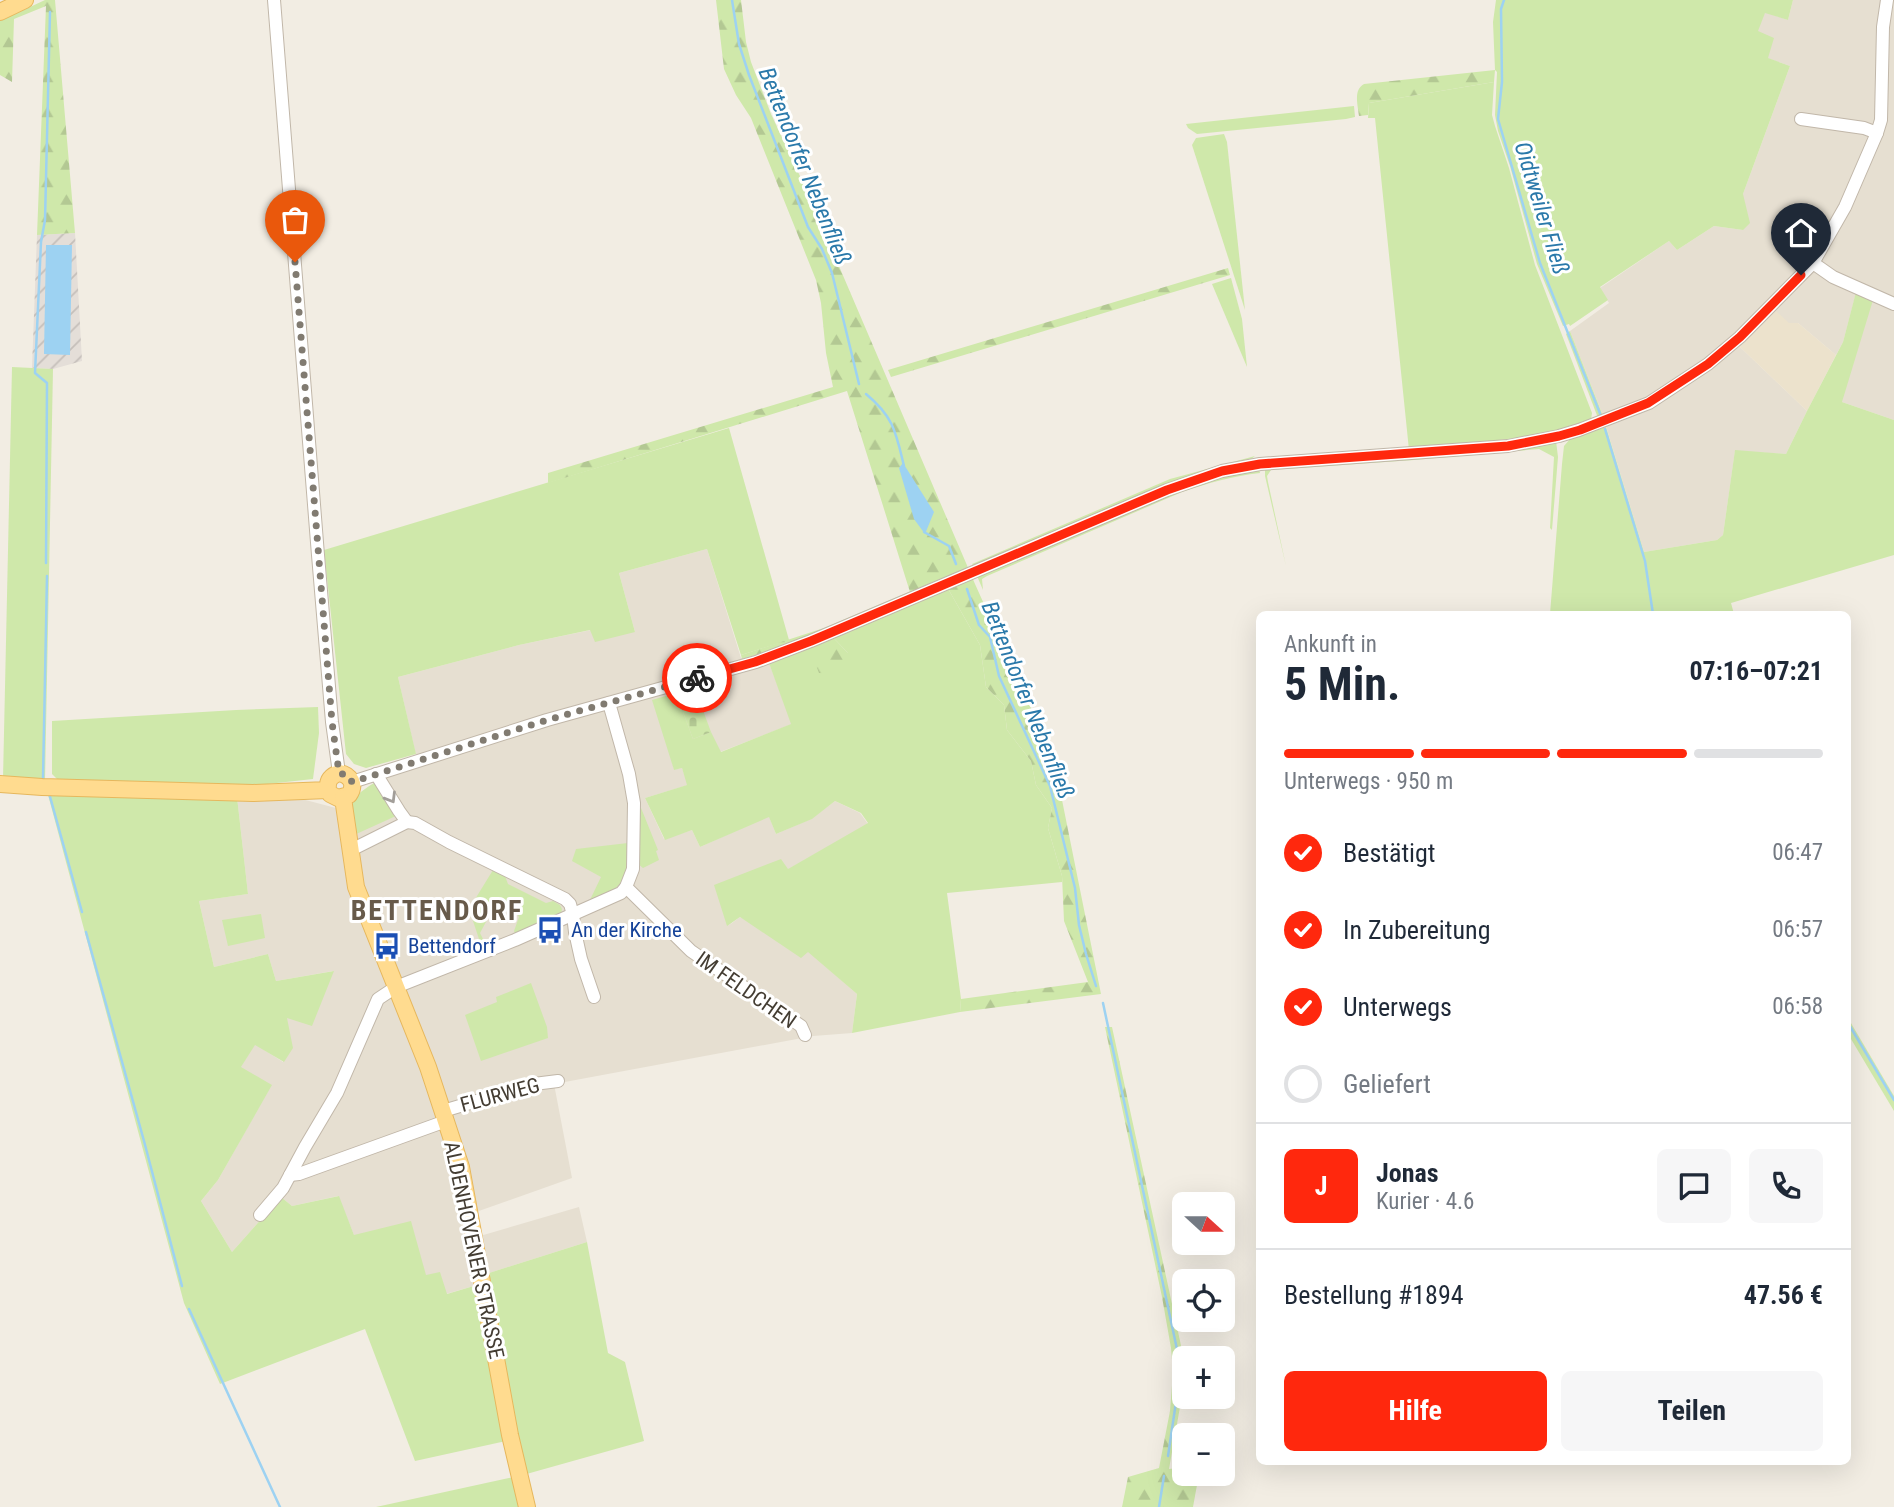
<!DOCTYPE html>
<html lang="de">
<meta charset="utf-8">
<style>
body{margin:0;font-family:"Roboto Condensed",sans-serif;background:#f6f6f7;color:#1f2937;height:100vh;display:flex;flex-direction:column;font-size:26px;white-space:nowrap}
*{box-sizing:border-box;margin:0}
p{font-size:23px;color:#747a83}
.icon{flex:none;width:38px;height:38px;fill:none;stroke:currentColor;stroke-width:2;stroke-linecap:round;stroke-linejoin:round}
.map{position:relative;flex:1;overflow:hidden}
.sheet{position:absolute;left:1256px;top:611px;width:595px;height:854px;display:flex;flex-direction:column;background:#fff;border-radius:10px;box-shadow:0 7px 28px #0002}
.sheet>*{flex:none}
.needle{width:46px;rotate:111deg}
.buttons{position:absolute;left:1172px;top:1192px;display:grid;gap:14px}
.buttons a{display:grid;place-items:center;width:63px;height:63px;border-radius:10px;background:#fff;box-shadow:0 7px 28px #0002;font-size:35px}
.pin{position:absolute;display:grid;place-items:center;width:60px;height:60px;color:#fff;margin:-72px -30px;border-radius:50% 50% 50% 0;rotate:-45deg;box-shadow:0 0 7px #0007}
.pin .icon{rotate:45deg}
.courier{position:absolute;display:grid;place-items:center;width:70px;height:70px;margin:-35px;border:5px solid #ff280d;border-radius:50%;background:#fff;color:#222;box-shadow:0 2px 9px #0007}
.summary em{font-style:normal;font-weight:700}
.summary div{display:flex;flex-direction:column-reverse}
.summary{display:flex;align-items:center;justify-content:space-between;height:119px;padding:0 28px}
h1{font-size:46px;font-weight:700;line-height:52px}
.bar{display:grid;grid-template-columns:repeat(4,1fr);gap:10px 7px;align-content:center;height:84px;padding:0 28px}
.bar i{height:9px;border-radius:5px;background:#e0e1e3}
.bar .selected{background:#ff280d}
.bar p{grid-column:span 4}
.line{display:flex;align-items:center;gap:18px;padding:0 28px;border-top:2px solid #e0e1e3}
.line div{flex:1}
.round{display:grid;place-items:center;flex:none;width:74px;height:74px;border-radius:10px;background:#f6f6f7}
ol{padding:0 28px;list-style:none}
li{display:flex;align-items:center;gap:21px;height:77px}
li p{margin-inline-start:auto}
li .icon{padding:7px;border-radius:50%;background:#ff280d;color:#fff;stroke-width:4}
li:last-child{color:#747a83}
li i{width:38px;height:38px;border:4px solid #e0e1e3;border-radius:50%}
.cta{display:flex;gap:14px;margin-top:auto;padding:14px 28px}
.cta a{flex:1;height:80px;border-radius:10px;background:#ff280d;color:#fff;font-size:28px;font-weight:700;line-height:80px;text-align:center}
.cta a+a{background:#f6f6f7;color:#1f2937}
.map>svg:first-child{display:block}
.residential{fill:#e6dfd1}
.industrial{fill:url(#industrial-furrows)}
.education{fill:#ece2cc}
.green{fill:#cfe8aa}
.forest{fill:url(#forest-firs)}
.cemetery{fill:url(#cemetery-stones)}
.water{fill:#9dd2f2}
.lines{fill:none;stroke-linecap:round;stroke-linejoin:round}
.stream{stroke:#9dd2f2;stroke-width:2.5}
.minor-casing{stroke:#c1b7a9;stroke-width:14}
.major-casing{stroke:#e6b75d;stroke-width:18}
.minor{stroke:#fff;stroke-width:12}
.major{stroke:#ffdb8f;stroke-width:16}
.oneway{stroke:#a29e99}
.done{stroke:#817b71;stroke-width:7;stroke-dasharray:0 12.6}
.route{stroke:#ff280d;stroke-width:9}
.labels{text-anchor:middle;stroke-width:6;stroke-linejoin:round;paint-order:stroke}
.transit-label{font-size:21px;fill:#164399;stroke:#fff;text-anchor:start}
.street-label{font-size:21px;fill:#443d33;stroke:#fff}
.water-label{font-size:23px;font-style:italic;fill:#2a79aa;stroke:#fff}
.district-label{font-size:28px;font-weight:bold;letter-spacing:2px;fill:#675a4a;stroke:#fff}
</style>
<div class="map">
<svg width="1894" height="1507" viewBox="0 0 1894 1507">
<defs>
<pattern id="industrial-furrows" width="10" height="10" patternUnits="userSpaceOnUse" patternTransform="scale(1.75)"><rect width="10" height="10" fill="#e4ded8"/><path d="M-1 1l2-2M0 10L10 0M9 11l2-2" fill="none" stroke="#c5bfba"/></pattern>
<pattern id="forest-firs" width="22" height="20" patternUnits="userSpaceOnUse" patternTransform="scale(1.75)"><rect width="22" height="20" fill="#cfe8aa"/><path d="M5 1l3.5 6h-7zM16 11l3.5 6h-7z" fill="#b3c893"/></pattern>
<pattern id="cemetery-stones" width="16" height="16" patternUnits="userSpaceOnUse" patternTransform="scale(1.75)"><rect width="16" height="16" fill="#cfe8aa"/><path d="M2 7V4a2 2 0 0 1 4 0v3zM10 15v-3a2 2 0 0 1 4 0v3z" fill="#b3c893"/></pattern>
</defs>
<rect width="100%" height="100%" fill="#f2ede3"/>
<g class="residential">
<path d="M1793,0H1894V420L1842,402L1856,293L1843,342L1836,355L1798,323L1740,347L1807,411L1786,454L1735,451L1723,535L1717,540L1644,552L1602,413L1570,331L1609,303L1600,288L1669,241L1677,250L1714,226L1743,230V194L1790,66L1767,58L1757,31L1765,12L1788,20Z"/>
<path d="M707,549L741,658L765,652L792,724L720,752L667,743L674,769L682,768L688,785L645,798L664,839L692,830L700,847L769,816L776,834L811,819L835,801L860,813L868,824L787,870L728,926L740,917L808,951L857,994L852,1033L813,1036L554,1084L572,1178L476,1212L480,1236L579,1207L587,1242L489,1273L477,1285L446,1294L426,1275L354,1235L338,1196L292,1206L281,1197L232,1252L201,1201L218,1180L271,1086L240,1068L255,1044L283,1062L287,1017L333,971L276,981L268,954L214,967L199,901L248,894L237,797H294L336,808L342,837L396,816L374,783L388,776L418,764L398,677L519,645L591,630L635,632L619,573Z"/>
</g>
<path class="industrial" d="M75,233L82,361L53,369L32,368L37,235Z"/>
<path class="education" d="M1776,311L1789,323H1798L1836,355L1807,411L1740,347Z"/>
<g class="green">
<path d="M1496,0H1793L1788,20L1765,13L1758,31L1774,38L1768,58L1790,66L1743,194L1750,223L1743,230L1714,226L1677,250L1669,241L1600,287L1608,300L1570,326L1569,324L1563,326L1537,264L1510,166L1498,131L1495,115L1497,72L1495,70L1493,22Z"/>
<path d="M1494,82L1492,115L1495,126L1509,168L1535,265L1592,413L1591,420L1543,435L1409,450L1375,118H1368L1369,103Z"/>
<path d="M1354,106L1355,117L1346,119L1197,134L1188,128L1186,124Z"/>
<path d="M1224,134L1227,142L1245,310L1192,145L1196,138Z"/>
<path d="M1231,278L1242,319L1247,367L1212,284Z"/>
<path d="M1856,292L1873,300L1842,402L1894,420V555L1731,603L1734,614H1550L1562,464L1564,446L1570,439L1606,427L1644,552L1717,540L1723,535L1735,450L1786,454L1807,411L1843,342Z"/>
<path d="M1570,331L1603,416L1598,418L1566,334Z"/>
<path d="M12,367L53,369L45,781L3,779Z"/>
<path d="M729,428L789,640L741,655L707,549L619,573L635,632L595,642L590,630L519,645L398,677L416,754L366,768L354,764L346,754L324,550Z"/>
<path d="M1556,441L1558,457L1552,530L1550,528L1554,457L1539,449L1414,460L1271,470L1267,476L1268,482L1286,566L1265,476V470L1267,468Z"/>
<path d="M1255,456L1249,461L974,566L972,564L1170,479Z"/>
<path d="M1259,469L1260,473C1233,476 1208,483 1182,492L987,576L982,579L983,590L977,576L1210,479Z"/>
<path d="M942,578L980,645L986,687L1004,705L1007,730L1031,761L1036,785L1052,808L1048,828L1062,876V882L947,893L961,999L960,1012L852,1033L857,994L808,952L801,958L740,917L727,926L714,885L781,859L788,869L868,823L861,813L835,801L812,819L776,834L769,817L700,847L692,830L665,840L645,798L687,785L682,768L674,770L652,700L676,693L693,739L711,732L721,752L791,724L765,652L806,639L848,653L824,628Z"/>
<path d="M318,707L319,733L313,779L239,787L59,781L52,774V721L236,710Z"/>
<path d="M374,783L396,816L354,835C351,805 346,800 374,783Z"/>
<path d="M47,791L237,797L248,894L199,901L214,967L268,954L276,981L334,971L312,1026L287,1018L293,1048L284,1062L255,1045L241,1067L272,1085L218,1180L201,1201L232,1252L281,1197L292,1206L339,1196L354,1235L411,1221L426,1275L440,1272L447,1294L477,1285L506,1441L415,1461L365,1329L220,1384L184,1303Z"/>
<path d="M639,803L658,850L656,851L659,860L643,868L637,863Z"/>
<path d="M628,843C628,883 625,886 589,902L601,877L572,861L576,849Z"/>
<path d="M493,870L505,876L508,884L546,903L553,901L560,905L562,909L561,914L516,936L514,931L519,917L511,905L505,912L494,907L480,933L484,941H491L492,944L482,948L469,909Z"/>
<path d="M261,914L265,938L228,946L222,920Z"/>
<path d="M531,983L547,1027L548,1038L481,1061L465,1015L497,1002L496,997Z"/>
<path d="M1848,1018L1894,1096V1111L1848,1034Z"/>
<path d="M587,1242L608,1353L625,1362L644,1441L523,1475L489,1273Z"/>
<path d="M514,1477L521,1507H376Z"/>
</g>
<g class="forest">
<path d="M45,0H55L75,233L37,235L46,6L14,19L12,82L0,75V21Z"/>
<path d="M716,0H741L746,42L751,62L771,114L806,189L975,584L1043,735L1052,761L1062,800L1101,994L960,1012L961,999L1088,982L1064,921L1062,876L1048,828L1052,808L1036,785L1031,761L1007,730L1004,705L986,687L980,645L942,578L910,592L847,391L548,483V473L833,387L826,353L821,303L816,280L751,118L736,95L724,69Z"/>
<path d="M1495,70L1494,82L1369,103L1368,115L1359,116C1358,105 1353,90 1364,84Z"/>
<path d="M1228,268L1230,275L891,377L888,370Z"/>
<path d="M824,628L848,653L840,674L819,673L806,639L742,659L741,655Z"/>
<path d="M1105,1027H1112L1185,1364L1183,1390L1169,1469L1185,1467V1474H1199L1193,1507H1122L1128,1477L1159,1468L1170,1411L1173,1372L1171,1348L1162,1297Z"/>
</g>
<path class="cemetery" d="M694,686L711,732L693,739L676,693Z"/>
<g class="water">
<path d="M46,245H72L70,355L44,354Z"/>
<path d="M903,463L934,512L925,534L914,519L899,468Z"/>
</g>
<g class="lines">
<g class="stream">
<path d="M732,0L739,44L749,75L808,227L822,249L832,273L859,384"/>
<path d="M1504,0L1501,9L1502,82L1498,119L1540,263L1601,416"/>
<path d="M866,394C894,417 896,433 904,466"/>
<path d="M1605,429L1645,561L1653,614"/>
<path d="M924,532L949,546L956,564"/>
<path d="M46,563L47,383L35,373L41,242L45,220L50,12"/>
<path d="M967,589L979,625L990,637L999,676L1050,786L1075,888L1079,925L1086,954L1096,986"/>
<path d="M43,778L47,576"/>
<path d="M49,793L82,912"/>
<path d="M86,932L144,1141L182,1286"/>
<path d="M1103,1003L1181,1368L1168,1456"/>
<path d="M1848,1023L1894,1100"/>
<path d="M189,1309L280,1507"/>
<path d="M1159,1507L1164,1476"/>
</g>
<defs>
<g id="minor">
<path d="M274,0L318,555L332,722L339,773"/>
<path d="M1801,119L1864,128L1877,133"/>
<path d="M1813,263L1833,277L1894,304"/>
<path d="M376,774L399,811L407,822"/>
<path d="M352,782L547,720L756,662L811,641L1167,490L1222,471L1260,464L1508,446L1559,436L1579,430L1649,403L1708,364L1740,337L1813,263L1845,207L1877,133L1881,120L1883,27L1887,0"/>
<path d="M407,822L415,823L449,842L565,899L570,904L573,915L575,932L581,959L594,997"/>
<path d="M349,848L357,847L407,822"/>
<path d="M626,887L691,951L801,1026L805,1035"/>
<path d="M443,1111L534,1084L558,1081"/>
<path d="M290,1175L299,1174L446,1121"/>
<path d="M260,1215L283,1188L305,1147L337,1093L378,999L396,987L515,940L621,893L626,887L633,869L634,803L629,774L609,703"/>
</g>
<g id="major">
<path d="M0,12L25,0"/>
<path d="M0,784L42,787L253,793L328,790L330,794L338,798L349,795C356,785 351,775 339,773C330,776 327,781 328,790"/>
<path d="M343,798L356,887L428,1067L461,1167L510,1435L527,1507"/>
</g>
</defs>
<use href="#minor" class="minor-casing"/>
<use href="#major" class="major-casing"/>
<use href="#minor" class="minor"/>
<use href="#major" class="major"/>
</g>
<defs><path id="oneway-chevron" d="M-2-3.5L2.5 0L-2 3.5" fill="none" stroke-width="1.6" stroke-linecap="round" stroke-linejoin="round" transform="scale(1.75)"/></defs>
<use class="oneway" href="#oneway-chevron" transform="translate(391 798) rotate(59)"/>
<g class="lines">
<path class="done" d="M295,262L332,722L339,773L349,776L352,782L547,720L697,678"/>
<path class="route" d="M697,678L755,662L811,641L1167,490L1222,471L1260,464L1508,446L1559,436L1580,430L1648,403L1708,364L1740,337L1801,275"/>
</g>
<defs>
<symbol id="bus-bare" viewBox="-9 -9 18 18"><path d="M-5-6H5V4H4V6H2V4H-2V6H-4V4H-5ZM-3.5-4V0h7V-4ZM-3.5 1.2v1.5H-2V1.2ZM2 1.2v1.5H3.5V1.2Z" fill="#1a4fb4" stroke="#fff" stroke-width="2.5" paint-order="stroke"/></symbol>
</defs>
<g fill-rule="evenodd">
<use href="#bus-bare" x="531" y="911" width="38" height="38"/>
<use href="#bus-bare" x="368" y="927" width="38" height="38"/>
</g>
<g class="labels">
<g class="transit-label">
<text x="571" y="937">An der Kirche</text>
<text x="408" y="953">Bettendorf</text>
</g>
<g class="street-label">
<text transform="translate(746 990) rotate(35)" y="7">IM FELDCHEN</text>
<text transform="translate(500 1095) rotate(-15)" y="7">FLURWEG</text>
<text transform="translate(474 1250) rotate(78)" y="7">ALDENHOVENER STRASSE</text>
</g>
<g class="water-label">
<text transform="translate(805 166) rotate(68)" y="8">Bettendorfer Nebenfließ</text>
<text transform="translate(1542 208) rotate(73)" y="8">Oidtweiler Fließ</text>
<text transform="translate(1028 700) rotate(68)" y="8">Bettendorfer Nebenfließ</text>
</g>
<g class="district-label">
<text x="437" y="920">BETTENDORF</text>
</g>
</g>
</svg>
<div class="buttons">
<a><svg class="needle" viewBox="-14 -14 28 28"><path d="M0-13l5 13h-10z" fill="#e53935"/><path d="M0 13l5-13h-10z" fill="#747a83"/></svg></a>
<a><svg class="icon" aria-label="locate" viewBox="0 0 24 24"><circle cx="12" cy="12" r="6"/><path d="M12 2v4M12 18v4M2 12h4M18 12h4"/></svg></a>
<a>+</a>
<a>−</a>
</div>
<div class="pin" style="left:295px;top:262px;background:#ea580c"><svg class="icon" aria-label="bag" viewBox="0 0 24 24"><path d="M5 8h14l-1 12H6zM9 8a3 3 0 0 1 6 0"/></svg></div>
<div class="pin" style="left:1801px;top:275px;background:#1f2937"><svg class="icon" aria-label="home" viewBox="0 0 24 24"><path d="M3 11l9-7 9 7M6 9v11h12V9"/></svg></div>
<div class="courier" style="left:697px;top:678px"><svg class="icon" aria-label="bike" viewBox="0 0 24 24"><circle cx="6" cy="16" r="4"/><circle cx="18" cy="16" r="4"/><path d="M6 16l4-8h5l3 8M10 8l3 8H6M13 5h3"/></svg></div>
<section class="sheet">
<div class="summary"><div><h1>5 Min.</h1><p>Ankunft in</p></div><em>07:16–07:21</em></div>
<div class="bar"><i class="selected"></i><i class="selected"></i><i class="selected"></i><i></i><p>Unterwegs · 950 m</p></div>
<ol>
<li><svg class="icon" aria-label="check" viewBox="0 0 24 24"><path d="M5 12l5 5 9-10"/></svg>Bestätigt<p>06:47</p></li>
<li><svg class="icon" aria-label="check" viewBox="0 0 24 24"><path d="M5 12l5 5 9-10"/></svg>In Zubereitung<p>06:57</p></li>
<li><svg class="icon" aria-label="check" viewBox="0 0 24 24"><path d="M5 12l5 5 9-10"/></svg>Unterwegs<p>06:58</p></li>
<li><i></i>Geliefert</li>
</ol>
<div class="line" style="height:126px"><b class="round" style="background:#ff280d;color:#fff">J</b><div><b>Jonas</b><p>Kurier · 4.6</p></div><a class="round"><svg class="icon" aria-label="chat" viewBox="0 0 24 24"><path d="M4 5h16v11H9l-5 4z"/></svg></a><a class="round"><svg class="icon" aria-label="phone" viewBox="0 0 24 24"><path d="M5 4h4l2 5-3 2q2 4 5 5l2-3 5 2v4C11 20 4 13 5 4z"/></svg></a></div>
<div class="line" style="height:91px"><div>Bestellung #1894</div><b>47.56 €</b></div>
<div class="cta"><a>Hilfe</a><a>Teilen</a></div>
</section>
</div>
